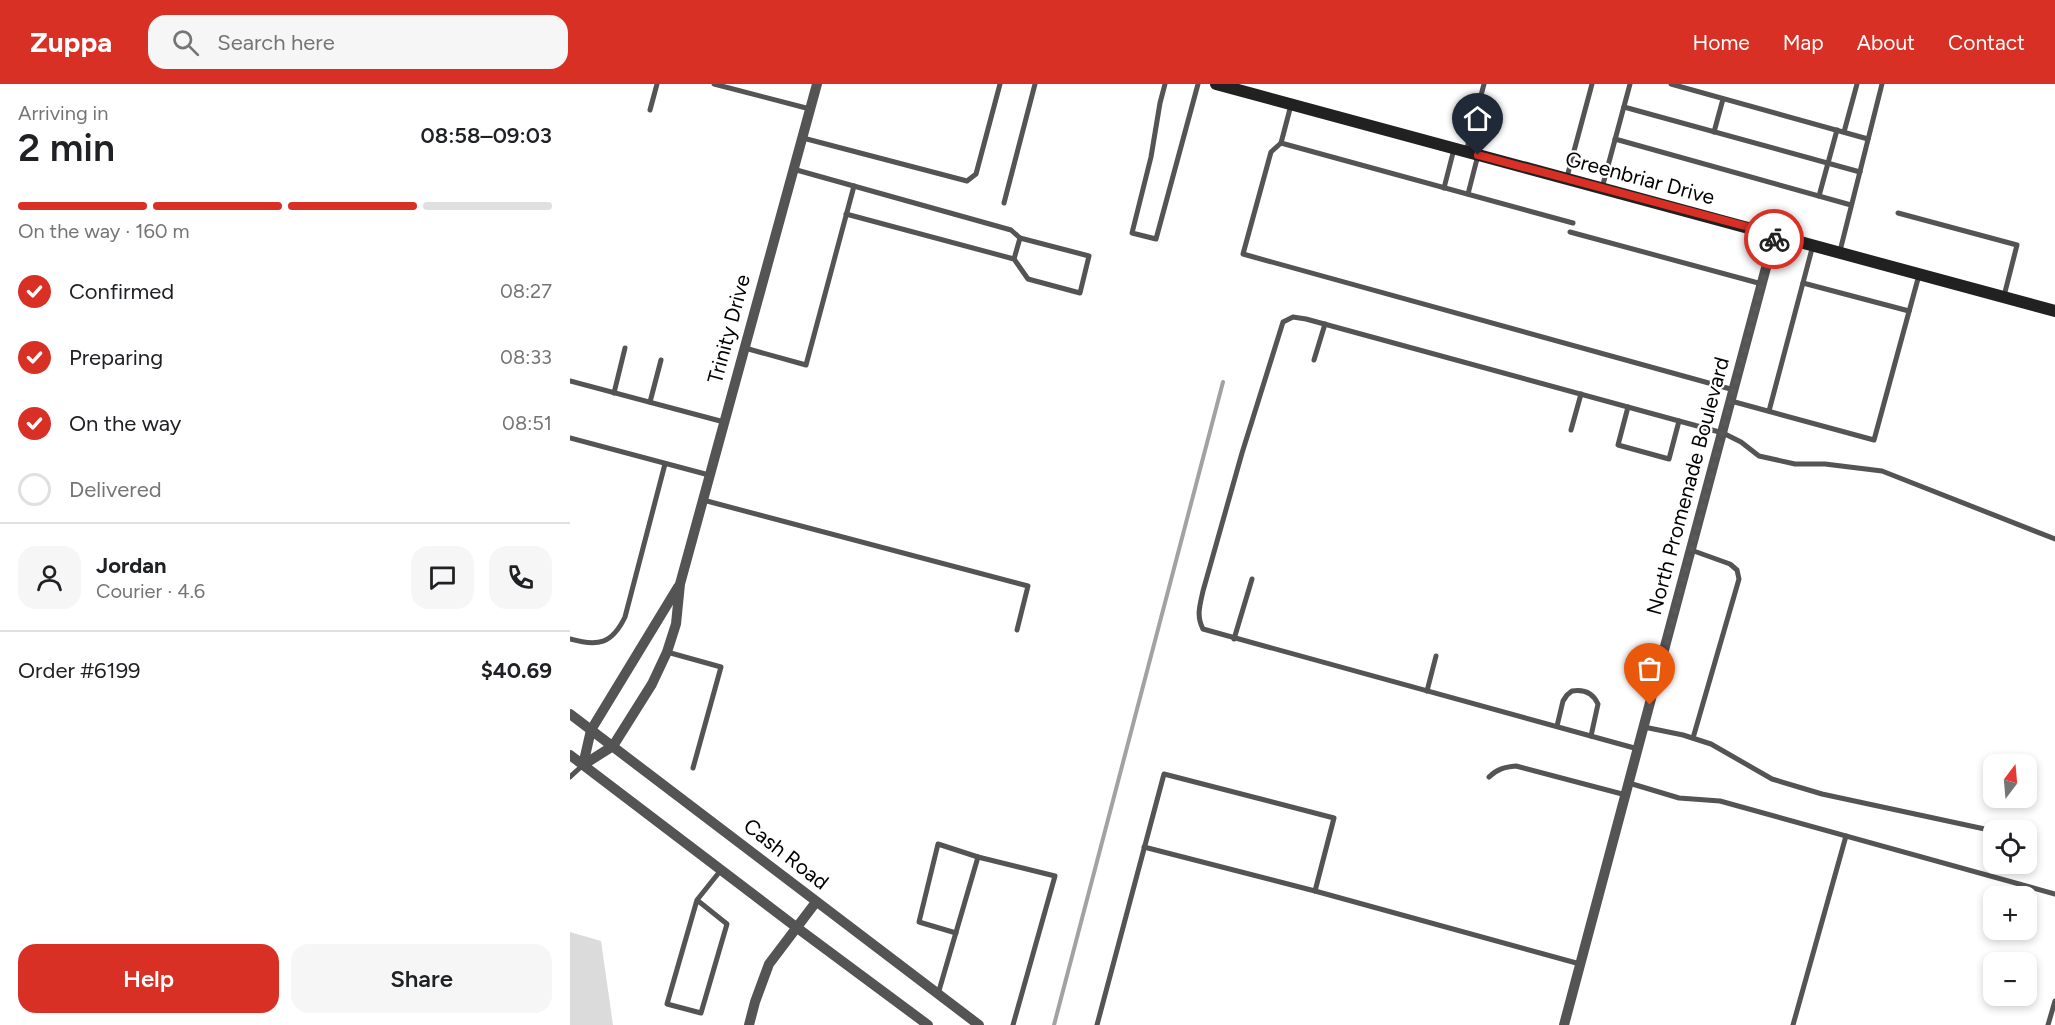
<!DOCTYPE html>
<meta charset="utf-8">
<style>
body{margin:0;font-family:Figtree,sans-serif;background:#f6f6f6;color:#202124;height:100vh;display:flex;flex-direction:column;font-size:22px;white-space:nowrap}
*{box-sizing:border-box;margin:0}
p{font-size:20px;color:#757577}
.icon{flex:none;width:33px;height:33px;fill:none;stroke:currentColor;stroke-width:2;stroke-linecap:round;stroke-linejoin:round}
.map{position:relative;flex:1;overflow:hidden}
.panel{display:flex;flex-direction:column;background:#fff;width:570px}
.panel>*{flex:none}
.needle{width:39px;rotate:16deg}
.controls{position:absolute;left:1413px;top:670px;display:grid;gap:12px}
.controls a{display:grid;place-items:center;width:54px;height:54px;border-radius:12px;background:#fff;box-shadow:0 3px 9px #0003;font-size:30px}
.pin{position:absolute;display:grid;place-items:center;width:51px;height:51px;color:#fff;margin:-62px -26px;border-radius:50% 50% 50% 0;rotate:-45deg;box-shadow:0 0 6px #0007}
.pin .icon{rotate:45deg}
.courier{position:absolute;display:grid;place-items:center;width:60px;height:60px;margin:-30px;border:4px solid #d93025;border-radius:50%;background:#fff;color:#222;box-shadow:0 2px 8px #0007}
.headline em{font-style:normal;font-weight:600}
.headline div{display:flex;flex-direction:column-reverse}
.headline{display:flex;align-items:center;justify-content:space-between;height:102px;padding:0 18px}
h1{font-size:39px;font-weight:600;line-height:45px}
.bar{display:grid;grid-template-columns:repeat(4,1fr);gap:9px 6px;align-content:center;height:72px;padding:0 18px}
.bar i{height:8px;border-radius:4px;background:#e0e0e0}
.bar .active{background:#d93025}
.bar p{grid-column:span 4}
.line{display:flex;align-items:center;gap:15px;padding:0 18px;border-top:2px solid #e0e0e0}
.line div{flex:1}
.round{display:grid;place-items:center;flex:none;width:63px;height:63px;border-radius:18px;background:#f6f6f6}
ol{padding:0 18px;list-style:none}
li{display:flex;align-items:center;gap:18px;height:66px}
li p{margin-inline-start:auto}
li .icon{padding:6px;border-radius:50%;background:#d93025;color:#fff;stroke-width:4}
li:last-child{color:#757577}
li i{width:33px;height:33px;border:3px solid #e0e0e0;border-radius:50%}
.action{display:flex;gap:12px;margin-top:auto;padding:12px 18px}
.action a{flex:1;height:69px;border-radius:18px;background:#d93025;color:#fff;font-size:24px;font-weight:600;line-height:69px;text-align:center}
.action a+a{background:#f6f6f6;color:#202124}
header{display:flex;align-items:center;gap:36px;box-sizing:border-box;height:84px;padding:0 30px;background:#d93025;color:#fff}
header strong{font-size:28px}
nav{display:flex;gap:33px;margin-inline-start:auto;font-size:21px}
.search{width:420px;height:54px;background:#f6f6f6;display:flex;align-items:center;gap:15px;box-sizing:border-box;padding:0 21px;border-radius:18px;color:#757577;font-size:22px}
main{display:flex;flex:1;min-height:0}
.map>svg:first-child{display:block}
.green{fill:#dbdbdb}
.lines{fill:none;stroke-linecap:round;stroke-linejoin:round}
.stream{stroke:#a2a2a2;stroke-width:4}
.lane{stroke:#545454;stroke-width:5}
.street{stroke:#545454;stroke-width:10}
.secondary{stroke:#212121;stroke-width:12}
.done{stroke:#595959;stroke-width:6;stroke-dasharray:0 10.8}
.route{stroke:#d93025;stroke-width:8}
.labels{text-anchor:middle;stroke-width:4.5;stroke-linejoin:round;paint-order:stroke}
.street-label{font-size:21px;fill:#000;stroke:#fff}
</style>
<header>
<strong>Zuppa</strong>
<div class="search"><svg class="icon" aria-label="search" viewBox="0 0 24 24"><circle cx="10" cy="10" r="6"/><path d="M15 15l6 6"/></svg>Search here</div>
<nav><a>Home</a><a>Map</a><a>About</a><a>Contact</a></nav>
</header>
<main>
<section class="panel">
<div class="headline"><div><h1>2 min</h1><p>Arriving in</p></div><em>08:58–09:03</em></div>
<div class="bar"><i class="active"></i><i class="active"></i><i class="active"></i><i></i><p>On the way · 160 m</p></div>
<ol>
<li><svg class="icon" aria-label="check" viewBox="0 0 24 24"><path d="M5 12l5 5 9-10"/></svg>Confirmed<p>08:27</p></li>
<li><svg class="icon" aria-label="check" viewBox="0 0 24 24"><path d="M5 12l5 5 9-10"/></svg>Preparing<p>08:33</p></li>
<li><svg class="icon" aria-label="check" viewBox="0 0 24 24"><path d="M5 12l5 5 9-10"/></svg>On the way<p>08:51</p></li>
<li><i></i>Delivered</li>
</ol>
<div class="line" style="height:108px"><a class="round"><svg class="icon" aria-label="person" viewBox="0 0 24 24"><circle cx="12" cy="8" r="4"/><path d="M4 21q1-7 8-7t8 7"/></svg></a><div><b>Jordan</b><p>Courier · 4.6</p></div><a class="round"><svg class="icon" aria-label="chat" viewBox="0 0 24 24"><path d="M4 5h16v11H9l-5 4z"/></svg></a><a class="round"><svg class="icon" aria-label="phone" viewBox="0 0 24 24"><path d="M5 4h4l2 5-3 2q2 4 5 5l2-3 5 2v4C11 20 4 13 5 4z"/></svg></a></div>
<div class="line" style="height:78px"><div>Order #6199</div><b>$40.69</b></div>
<div class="action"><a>Help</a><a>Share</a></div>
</section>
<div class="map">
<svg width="1485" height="941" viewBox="0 0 1485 941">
<rect width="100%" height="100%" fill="#fff"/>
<path class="green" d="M0,848L31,857L43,941H0Z"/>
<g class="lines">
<path class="stream" d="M484,941L653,298"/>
<g class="lane">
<path d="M144,0L240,25"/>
<path d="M595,0L590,19L581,73L562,149L586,155L628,0"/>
<path d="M1101,0L1298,55"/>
<path d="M721,21L711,59L701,68L673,170L1164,306"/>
<path d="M1054,23L1290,88"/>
<path d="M80,26L87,0"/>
<path d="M1144,48L1153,15"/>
<path d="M1274,48L1287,0"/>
<path d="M233,54L397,97L406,90L430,0"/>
<path d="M1045,55L1281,121"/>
<path d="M711,59L1003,139"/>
<path d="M896,68L914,0"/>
<path d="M223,85L441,146L450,154L519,172L510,209L458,195L444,175L276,130"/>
<path d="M997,93L1022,0"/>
<path d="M874,104L884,65"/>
<path d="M1032,104L1060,0"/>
<path d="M898,110L908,71"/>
<path d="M1249,112L1267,46"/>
<path d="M434,119L465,0"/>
<path d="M1328,129L1447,161L1434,212"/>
<path d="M1000,148L1192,200"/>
<path d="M1270,167L1312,0"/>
<path d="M444,175L450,154"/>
<path d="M1233,199L1339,227"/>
<path d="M175,264L236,281L284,102"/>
<path d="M744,276L755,240"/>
<path d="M0,297L154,338"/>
<path d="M44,309L55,264"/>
<path d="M1161,317L1304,356L1349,191"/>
<path d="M80,318L91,276"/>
<path d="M1058,323L1048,361L1099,375L1109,337"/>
<path d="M1199,327L1243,161"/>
<path d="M1001,346L1011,310"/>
<path d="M0,354L139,391"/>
<path d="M133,416L458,502L447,546"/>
<path d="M1121,466L1160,480L1167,486L1169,495L1123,654"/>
<path d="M0,555C28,563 42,560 55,533L95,380"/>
<path d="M664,555L682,495"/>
<path d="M97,568L151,583L123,684"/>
<path d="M857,607L866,572"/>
<path d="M987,642L993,617L997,611L1002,607C1014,605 1023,609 1028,620L1021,652"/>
<path d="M1074,643L1113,651L1141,660L1202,695L1252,710L1424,747"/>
<path d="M1068,665L633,545C626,532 630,521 633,507L672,369L713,238L723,233L736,235L1153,349L1171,358L1189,372L1225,380H1255L1312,387L1485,455"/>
<path d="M0,693L13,681"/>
<path d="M919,693C927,685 935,683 946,682L1056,711"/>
<path d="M1059,699L1109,714L1150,717L1485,810"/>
<path d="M574,763L745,807"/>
<path d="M127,816L157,840L131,929L97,920L127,816L151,786"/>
<path d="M386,849L349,838L368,760L408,773L485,792L443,941"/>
<path d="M368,910L408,773"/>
<path d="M527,941L594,690L764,734L745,807L1010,880"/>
<path d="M1223,941L1276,752"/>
<path d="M1478,941L1485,917"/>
</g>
<g class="street">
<path d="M0,630L409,941"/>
<path d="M0,671L226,843L358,941"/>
<path d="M13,681L43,662L82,600L97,568L106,540L110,500L247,0"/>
<path d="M13,681L21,646L108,503"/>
<path d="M179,941L185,918L199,880L246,818"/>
<path d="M994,941L1205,150"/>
</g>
<path class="secondary" d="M646,0L1485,227"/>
</g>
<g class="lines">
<path class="done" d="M1080,621L1204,155"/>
<path class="route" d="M908,71L1205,150L1204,155"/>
</g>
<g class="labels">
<g class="street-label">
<text transform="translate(1070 94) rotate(15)" y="7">Greenbriar Drive</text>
<text transform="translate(159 245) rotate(-75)" y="7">Trinity Drive</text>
<text transform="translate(1118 402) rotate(-75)" y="7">North Promenade Boulevard</text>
<text transform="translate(216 770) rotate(38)" y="7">Cash Road</text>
</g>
</g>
</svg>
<div class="controls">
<a><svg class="needle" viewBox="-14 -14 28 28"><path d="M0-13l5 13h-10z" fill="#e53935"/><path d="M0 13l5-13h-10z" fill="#757577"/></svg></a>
<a><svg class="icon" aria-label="locate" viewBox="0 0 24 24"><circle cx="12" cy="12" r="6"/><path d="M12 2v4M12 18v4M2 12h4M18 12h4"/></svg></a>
<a>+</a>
<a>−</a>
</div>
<div class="pin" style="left:1080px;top:621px;background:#ea580c"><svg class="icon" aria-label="bag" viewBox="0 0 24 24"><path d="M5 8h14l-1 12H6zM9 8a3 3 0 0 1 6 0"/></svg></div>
<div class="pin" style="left:908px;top:71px;background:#1f2937"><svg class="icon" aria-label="home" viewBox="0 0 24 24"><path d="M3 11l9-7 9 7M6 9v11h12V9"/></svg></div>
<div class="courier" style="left:1204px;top:155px"><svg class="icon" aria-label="bike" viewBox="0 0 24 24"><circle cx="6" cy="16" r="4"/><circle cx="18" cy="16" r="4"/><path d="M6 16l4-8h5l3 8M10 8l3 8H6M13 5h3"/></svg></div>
</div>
</main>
